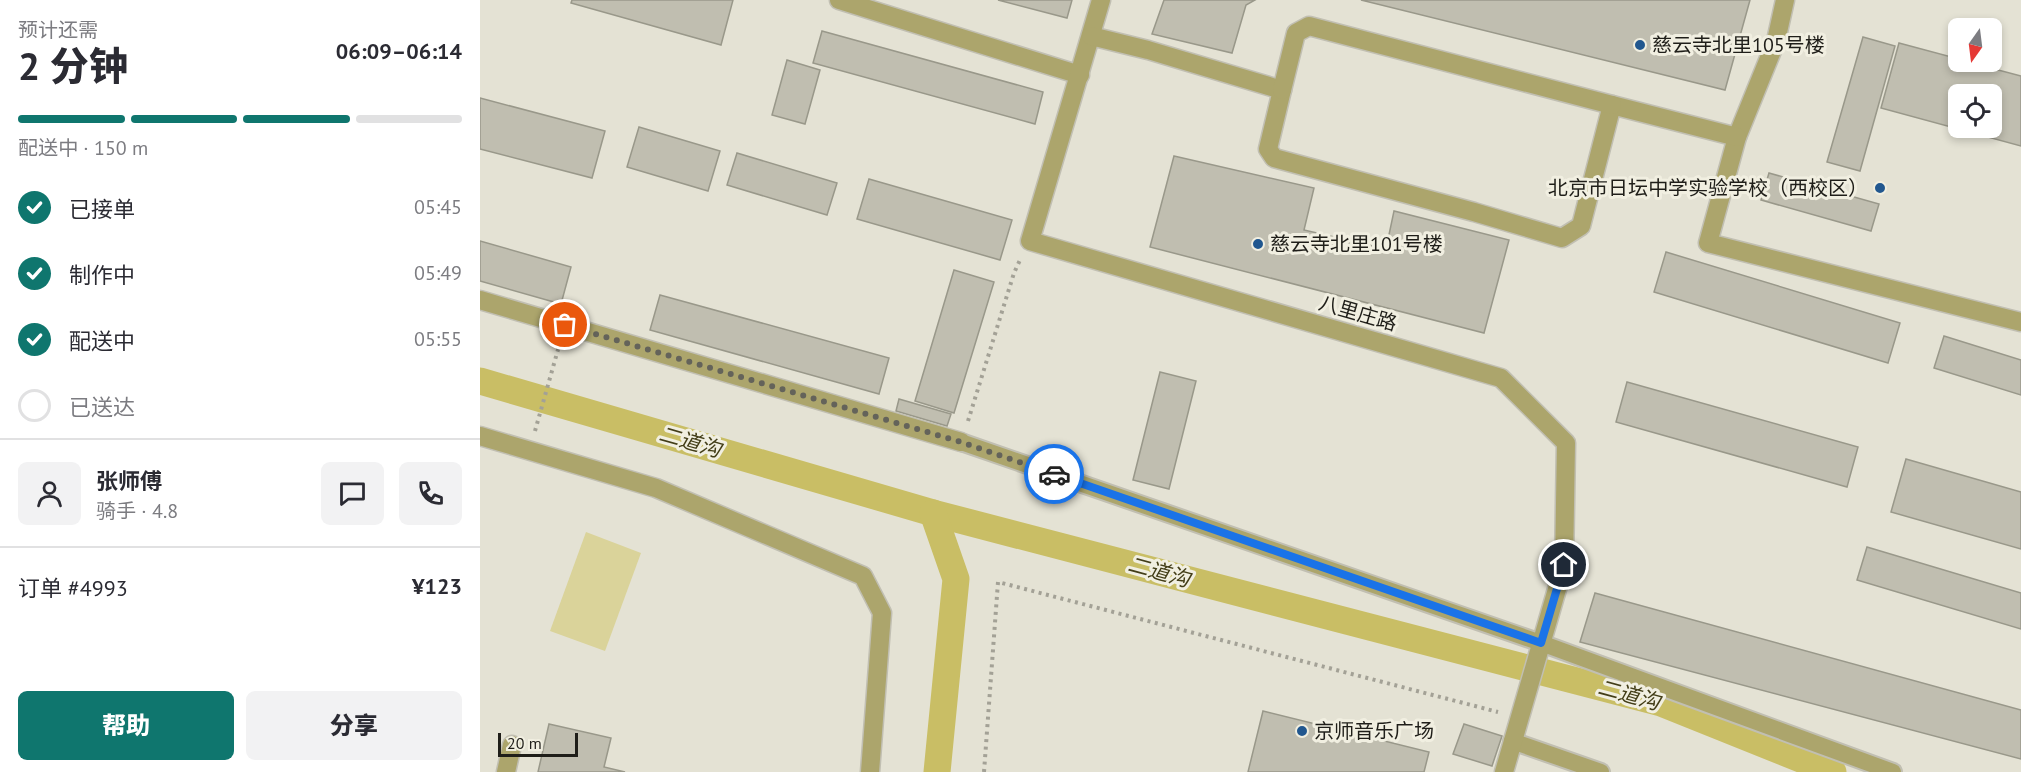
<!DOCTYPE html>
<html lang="zh">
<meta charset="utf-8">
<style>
body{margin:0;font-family:"PT Sans","Noto Sans SC",sans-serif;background:#f2f2f3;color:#2b2b33;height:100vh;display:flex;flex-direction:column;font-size:22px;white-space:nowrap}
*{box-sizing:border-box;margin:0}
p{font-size:20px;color:#7c7c81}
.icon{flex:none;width:33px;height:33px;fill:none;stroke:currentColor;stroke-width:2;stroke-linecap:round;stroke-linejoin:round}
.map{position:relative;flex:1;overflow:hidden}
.sheet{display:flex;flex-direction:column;background:#fff;width:480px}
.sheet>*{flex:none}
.needle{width:39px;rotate:194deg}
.controls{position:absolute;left:1468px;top:18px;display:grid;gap:12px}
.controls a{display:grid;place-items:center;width:54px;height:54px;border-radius:9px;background:#fff;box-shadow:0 3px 9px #0003;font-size:30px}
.scale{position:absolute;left:18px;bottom:15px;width:80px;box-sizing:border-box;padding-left:6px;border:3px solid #1f1e19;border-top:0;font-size:16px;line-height:21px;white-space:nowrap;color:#1f1e19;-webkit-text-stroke:4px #f1efe1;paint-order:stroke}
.pin{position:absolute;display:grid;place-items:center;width:51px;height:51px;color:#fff;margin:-26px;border:3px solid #fff;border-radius:50%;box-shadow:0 2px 6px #0007}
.courier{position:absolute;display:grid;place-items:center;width:60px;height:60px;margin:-30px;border:4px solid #1a73e8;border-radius:50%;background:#fff;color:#222;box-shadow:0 2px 8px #0007}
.headline em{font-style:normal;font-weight:800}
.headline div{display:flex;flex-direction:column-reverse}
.headline{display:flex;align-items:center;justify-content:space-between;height:102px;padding:0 18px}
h1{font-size:39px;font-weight:800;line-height:45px}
.bar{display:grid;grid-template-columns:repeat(4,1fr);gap:9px 6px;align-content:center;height:72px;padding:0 18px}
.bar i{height:8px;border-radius:4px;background:#e1e1e2}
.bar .current{background:#0f766e}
.bar p{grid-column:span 4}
.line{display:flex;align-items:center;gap:15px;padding:0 18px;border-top:2px solid #e1e1e2}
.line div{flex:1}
.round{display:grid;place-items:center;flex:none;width:63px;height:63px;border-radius:9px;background:#f2f2f3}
ol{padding:0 18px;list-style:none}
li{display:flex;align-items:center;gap:18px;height:66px}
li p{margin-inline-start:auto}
li .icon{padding:6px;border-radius:50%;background:#0f766e;color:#fff;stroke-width:4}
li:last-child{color:#7c7c81}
li i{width:33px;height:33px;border:3px solid #e1e1e2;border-radius:50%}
.button{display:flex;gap:12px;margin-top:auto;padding:12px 18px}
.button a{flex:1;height:69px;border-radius:9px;background:#0f766e;color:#fff;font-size:24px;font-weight:800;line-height:69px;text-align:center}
.button a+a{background:#f2f2f3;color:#2b2b33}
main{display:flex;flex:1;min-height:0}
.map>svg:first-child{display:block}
.green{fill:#dad39a}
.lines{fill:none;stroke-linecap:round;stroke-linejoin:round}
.canal{stroke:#c9be65;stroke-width:27}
.building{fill:#c0beb0;stroke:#99988a;stroke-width:1.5;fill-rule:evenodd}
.lane-casing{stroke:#c1bfb2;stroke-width:20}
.street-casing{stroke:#c1bfb2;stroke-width:21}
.path{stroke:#a3a196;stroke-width:4;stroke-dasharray:3 4.5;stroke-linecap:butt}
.lane{stroke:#aca56c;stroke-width:16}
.street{stroke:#aca56c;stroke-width:18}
.done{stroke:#64635a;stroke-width:6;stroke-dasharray:0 10.8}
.route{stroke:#1a73e8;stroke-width:8}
.poi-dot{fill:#21578f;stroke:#f1efe1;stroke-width:2}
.labels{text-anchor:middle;stroke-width:6;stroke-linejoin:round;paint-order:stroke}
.poi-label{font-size:20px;fill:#1f1e19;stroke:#f1efe1;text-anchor:start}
.street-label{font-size:20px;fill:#1f1e19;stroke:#f1efe1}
.water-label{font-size:21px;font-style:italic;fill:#433e18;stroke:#f1efe1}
</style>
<main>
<section class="sheet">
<div class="headline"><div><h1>2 分钟</h1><p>预计还需</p></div><em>06:09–06:14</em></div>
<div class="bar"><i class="current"></i><i class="current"></i><i class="current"></i><i></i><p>配送中 · 150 m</p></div>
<ol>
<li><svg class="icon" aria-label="check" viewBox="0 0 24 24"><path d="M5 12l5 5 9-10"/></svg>已接单<p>05:45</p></li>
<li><svg class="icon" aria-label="check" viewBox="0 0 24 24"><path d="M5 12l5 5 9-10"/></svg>制作中<p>05:49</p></li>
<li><svg class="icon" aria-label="check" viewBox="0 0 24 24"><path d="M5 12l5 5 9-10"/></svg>配送中<p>05:55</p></li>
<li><i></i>已送达</li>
</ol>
<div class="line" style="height:108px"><a class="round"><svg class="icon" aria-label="person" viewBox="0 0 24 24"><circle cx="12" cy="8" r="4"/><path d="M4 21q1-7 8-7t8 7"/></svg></a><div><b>张师傅</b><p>骑手 · 4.8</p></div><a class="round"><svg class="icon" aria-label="chat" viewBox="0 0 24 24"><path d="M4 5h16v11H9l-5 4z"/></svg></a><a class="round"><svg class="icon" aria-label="phone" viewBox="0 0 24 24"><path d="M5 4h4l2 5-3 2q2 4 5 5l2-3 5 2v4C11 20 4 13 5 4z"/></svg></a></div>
<div class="line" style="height:78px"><div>订单 #4993</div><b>¥123</b></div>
<div class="button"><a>帮助</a><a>分享</a></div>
</section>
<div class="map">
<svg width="1541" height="772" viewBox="0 0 1541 772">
<rect width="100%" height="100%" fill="#e4e2d4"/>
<path class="green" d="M106,532L161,553L125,651L70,631Z"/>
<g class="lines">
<g class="canal">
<path d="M0,381L453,513L1181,703L1353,772"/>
<path d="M453,513L476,579L457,772"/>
</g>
</g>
<g class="building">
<path d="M92,0H253L241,45L91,3Z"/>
<path d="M518,0H592L587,18Z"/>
<path d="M684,0H775L766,5L752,53L672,34Z"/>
<path d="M881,0H1270L1245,90Z"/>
<path d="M342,31L563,92L555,124L333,63Z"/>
<path d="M1383,37L1415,46L1380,171L1347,162Z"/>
<path d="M1419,43L1479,59V62H1488L1541,76V146L1401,108ZM1479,94H1512V128H1479Z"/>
<path d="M307,60L340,70L325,124L292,115Z"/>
<path d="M0,98L125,131L112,178L0,149Z"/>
<path d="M159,127L240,151L228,191L147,167Z"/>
<path d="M257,153L357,183L347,215L247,185Z"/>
<path d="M694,156L834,188L824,230L906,249L914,211L1029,240L1004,333L670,247Z"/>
<path d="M1289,173L1399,204L1391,231L1281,200Z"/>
<path d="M389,179L532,220L520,260L377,219Z"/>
<path d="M0,241L91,267L81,304L0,281Z"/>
<path d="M1186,252L1420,323L1408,363L1174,292Z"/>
<path d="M474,270L514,282L474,413L435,401Z"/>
<path d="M180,295L409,358L399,394L170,330Z"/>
<path d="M1464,336L1541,360V395L1454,368Z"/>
<path d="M680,372L716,381L689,489L653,480Z"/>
<path d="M1147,382L1378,447L1367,487L1136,422Z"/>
<path d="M419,399L471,414L467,426L416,411Z"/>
<path d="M1426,459L1541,492V549L1411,512Z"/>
<path d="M1387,547L1541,593V629L1377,580Z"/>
<path d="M1115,593L1541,710V759L1100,642Z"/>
<path d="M783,711L949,752L944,772H768Z"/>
<path d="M69,724L131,738L124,767L145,772H58Z"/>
<path d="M984,724L1022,736L1012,766L973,754Z"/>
</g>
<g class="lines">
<defs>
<g id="lane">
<path d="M481,442L1061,643L1413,772"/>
<path d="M1032,741L1121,772"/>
</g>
<g id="street">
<path d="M359,0L600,75"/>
<path d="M621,0L550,241L1021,378L1086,443L1084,565L1024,772"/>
<path d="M1305,0L1296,41L1257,137L1228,243L1541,322"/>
<path d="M611,36L668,50L802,90L788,149L794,158L994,212L1082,238L1101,226L1132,105L1257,137"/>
<path d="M802,90L816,33L829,26L1132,105"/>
<path d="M0,300L481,442"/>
<path d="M0,436L176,488L383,576L402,613L390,772"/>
<path d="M26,772L32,745"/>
</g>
</defs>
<use href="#lane" class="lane-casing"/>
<use href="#street" class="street-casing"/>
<g class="path">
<path d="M488,421L534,273L540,260"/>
<path d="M55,431L79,346"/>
<path d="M504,772L518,582L1018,712"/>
</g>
<use href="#lane" class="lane"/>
<use href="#street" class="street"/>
</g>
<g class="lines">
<path class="done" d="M85,325L481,442L574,474"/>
<path class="route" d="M574,474L1061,643L1084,565"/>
</g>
<g class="poi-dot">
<circle cx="1160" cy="45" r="6"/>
<circle cx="1400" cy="188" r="6"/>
<circle cx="778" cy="244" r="6"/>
<circle cx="822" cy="731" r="6"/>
</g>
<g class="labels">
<g class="poi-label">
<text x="1172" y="52">慈云寺北里105号楼</text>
<text x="1388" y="195" text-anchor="end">北京市日坛中学实验学校（西校区）</text>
<text x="790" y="251">慈云寺北里101号楼</text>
<text x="834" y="738">京师音乐广场</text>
</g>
<g class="street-label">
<text transform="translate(878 313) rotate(16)" y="7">八里庄路</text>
</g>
<g class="water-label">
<text transform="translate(210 442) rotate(16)" y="7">二道沟</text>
<text transform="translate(679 572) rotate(15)" y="7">二道沟</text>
<text transform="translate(1149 695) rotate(15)" y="7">二道沟</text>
</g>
</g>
</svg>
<div class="controls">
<a><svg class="needle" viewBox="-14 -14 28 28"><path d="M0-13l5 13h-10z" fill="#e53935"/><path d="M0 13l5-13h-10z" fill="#7c7c81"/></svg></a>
<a><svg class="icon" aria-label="locate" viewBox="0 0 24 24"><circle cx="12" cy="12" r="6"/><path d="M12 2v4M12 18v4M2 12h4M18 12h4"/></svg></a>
</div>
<div class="scale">20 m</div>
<div class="pin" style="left:85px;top:325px;background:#ea580c"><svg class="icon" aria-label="bag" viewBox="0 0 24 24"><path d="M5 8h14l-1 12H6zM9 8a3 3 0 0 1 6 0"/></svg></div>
<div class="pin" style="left:1084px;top:565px;background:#1f2937"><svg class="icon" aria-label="home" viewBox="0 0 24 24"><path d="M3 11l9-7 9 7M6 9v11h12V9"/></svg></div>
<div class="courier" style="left:574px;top:474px"><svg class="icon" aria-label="car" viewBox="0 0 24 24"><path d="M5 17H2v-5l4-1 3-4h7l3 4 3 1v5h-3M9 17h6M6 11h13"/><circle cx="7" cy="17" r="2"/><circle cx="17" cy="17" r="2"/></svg></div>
</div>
</main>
